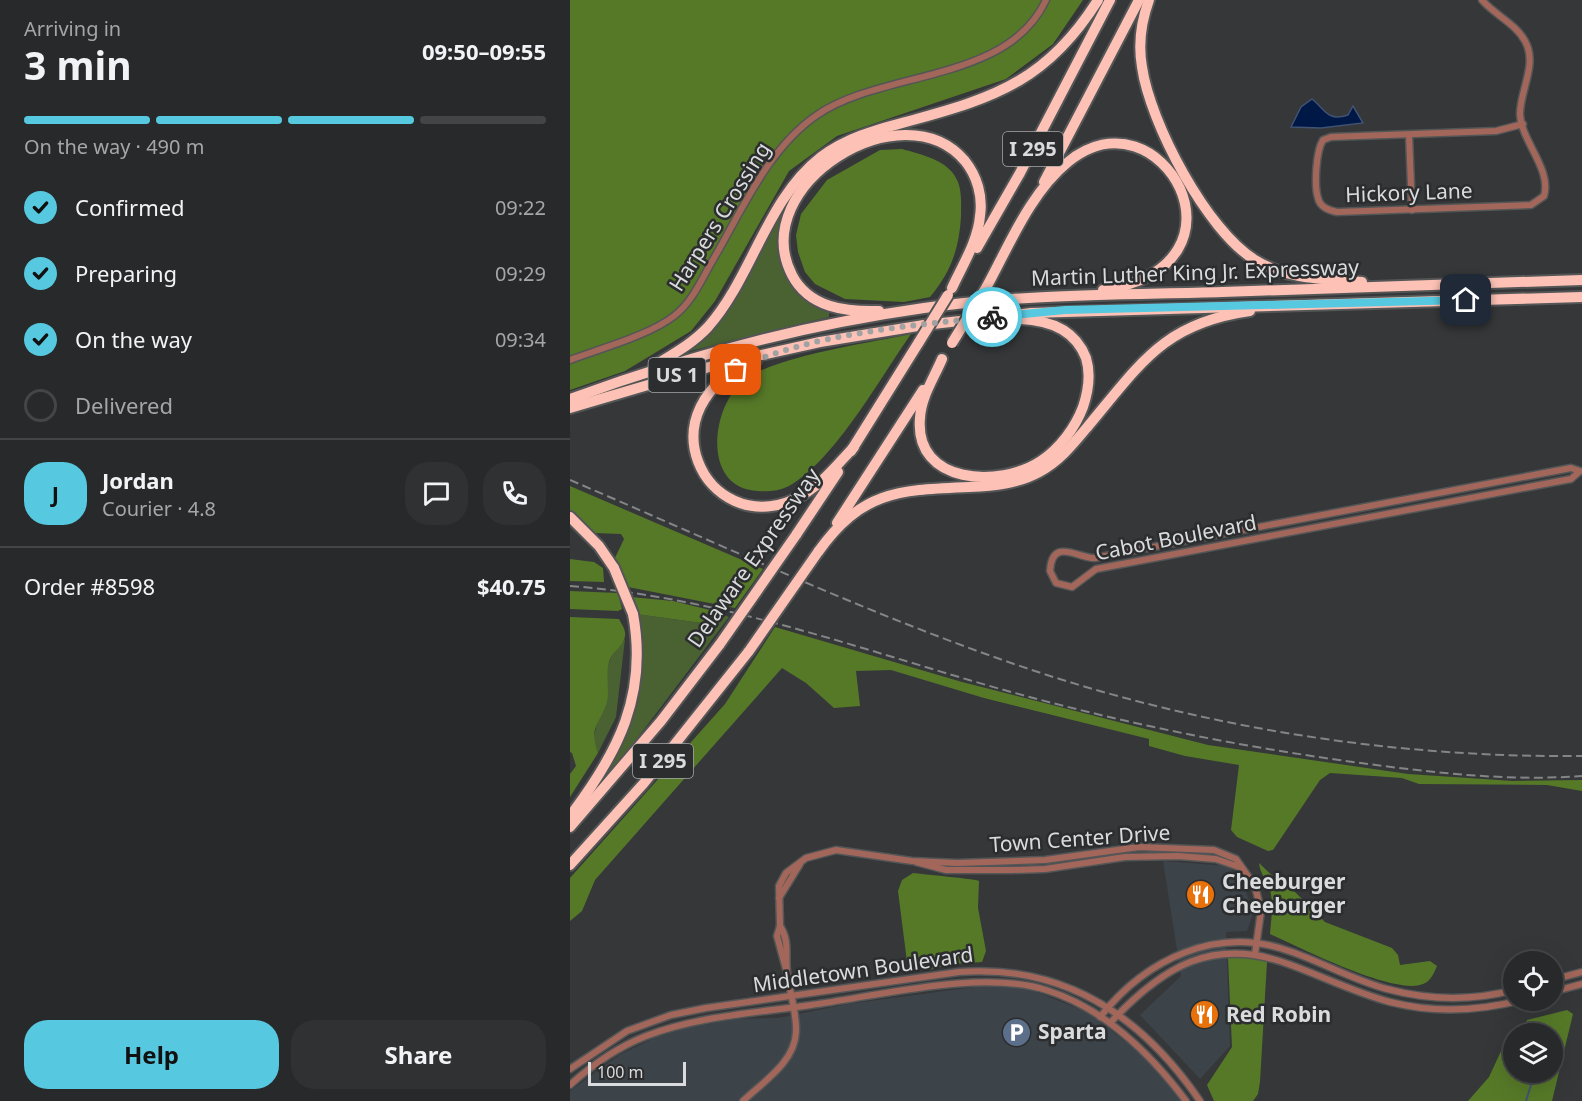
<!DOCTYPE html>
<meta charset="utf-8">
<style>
body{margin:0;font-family:"Noto Sans",sans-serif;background:#303133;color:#f1f3f6;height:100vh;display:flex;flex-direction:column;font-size:22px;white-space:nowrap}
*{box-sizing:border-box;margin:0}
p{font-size:20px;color:#a5a6a9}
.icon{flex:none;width:33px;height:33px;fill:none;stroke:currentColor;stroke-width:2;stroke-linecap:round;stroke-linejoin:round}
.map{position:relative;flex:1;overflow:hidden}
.details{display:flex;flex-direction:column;background:#28292b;width:570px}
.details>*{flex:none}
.tools{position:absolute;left:933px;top:951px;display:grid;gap:12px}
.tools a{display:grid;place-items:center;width:60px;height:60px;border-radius:50%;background:#28292b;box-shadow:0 6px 24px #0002,0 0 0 2px #444547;font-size:30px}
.scale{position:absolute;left:18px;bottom:15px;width:98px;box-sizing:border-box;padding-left:6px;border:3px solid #dadbdc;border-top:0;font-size:16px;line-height:21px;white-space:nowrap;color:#dadbdc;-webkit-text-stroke:4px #2b2d2f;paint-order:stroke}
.pin{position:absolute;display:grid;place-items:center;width:51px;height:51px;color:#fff;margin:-26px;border-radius:12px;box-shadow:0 3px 9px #0006}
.courier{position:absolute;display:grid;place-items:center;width:60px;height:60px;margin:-30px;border:4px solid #56c9e0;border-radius:50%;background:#fff;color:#222;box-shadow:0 2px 8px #0007}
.summary em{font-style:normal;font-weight:700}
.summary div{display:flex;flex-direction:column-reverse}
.summary{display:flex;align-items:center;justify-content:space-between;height:102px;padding:0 24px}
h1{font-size:39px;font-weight:700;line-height:45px}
.bar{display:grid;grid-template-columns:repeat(4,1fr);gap:9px 6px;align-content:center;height:72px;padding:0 24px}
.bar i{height:8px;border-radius:4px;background:#444547}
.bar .current{background:#56c9e0}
.bar p{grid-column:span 4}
.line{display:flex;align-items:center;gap:15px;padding:0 24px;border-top:2px solid #444547}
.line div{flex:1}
.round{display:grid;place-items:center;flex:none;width:63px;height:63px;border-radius:24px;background:#303133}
ol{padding:0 24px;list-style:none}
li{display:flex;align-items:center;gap:18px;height:66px}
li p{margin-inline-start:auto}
li .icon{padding:6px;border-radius:50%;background:#56c9e0;color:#111;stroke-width:4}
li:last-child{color:#a5a6a9}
li i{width:33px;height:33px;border:3px solid #444547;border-radius:50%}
.action{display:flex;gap:12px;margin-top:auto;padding:12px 24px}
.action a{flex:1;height:69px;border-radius:24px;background:#56c9e0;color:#111;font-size:24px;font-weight:700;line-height:69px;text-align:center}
.action a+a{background:#303133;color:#f1f3f6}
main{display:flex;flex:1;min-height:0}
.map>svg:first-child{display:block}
.built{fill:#3c4349}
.green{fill:#4a6132}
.forest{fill:#567928}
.water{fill:#001846;stroke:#415273;stroke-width:1.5}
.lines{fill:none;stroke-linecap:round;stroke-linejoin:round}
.stream{stroke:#415273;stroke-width:2}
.street-casing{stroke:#535556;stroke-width:9}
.highway-casing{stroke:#535556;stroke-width:14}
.street{stroke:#a2675a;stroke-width:6}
.highway{stroke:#fdc2b5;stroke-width:10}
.rail{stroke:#848587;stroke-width:2;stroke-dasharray:9 4.5;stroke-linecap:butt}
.highway-bridge-casing{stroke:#535556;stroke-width:14;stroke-linecap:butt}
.highway-bridge{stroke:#fdc2b5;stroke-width:10}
.done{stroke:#a0a2a3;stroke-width:6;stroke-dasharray:0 10.8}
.route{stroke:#56c9e0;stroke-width:8}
.labels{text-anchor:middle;stroke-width:5;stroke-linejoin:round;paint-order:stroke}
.shield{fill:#2b2d2f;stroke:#a6a7a8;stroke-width:1.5}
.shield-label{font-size:20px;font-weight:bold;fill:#dadbdc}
.street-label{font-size:21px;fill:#dadbdc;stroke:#2b2d2f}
.poi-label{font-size:21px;font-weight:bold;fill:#dadbdc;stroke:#2b2d2f;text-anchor:start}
</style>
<main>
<section class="details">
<div class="summary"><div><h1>3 min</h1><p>Arriving in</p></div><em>09:50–09:55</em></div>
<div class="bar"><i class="current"></i><i class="current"></i><i class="current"></i><i></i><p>On the way · 490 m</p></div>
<ol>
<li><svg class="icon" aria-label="check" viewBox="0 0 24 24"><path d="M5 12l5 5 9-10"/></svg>Confirmed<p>09:22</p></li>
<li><svg class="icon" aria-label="check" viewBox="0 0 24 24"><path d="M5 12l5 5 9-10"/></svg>Preparing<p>09:29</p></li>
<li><svg class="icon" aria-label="check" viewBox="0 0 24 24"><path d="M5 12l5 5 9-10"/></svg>On the way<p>09:34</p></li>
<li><i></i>Delivered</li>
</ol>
<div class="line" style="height:108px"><b class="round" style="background:#56c9e0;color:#111">J</b><div><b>Jordan</b><p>Courier · 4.8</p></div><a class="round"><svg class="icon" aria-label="chat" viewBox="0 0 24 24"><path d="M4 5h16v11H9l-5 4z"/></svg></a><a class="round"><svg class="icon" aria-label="phone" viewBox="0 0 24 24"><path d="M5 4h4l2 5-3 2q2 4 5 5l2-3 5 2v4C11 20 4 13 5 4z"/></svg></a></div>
<div class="line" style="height:78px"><div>Order #8598</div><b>$40.75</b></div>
<div class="action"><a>Help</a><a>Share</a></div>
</section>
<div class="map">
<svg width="1012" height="1101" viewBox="0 0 1012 1101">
<rect width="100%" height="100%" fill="#353739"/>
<g class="built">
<path d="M593,861L658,866L674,884L683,914L677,931L656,932L660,1046L630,1079L570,1015L611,976Z"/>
<path d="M426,984L457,988L519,1013L574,1056L612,1101H0V1091L49,1055L86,1037L121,1027L165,1019L208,1018L278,1004Z"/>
</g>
<g class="green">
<path d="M217,203C202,257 210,283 259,311V317L112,353L133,337Z"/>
<path d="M148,612L159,617L63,744L24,790L60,719L66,614L139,624L148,618Z"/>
<path d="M55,639L46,717L28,753L23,740L29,715L36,705V672L41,657Z"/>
</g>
<g class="forest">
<path d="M0,0H513L483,44L436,79L267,136L219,171L145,301L121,331L55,371L0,390Z"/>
<path d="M332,149C349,154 370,158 382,172C393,185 391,201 391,217C389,249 381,272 360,297L334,302L275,299L245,284L235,272L228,252L226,235L231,214L257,180L310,150Z"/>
<path d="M341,334C310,378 265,460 219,486C209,491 198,492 188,491C131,489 141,406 174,380C206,356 299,343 341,334Z"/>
<path d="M0,486L193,569L165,608L58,587L44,560L54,539L51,534L24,533L0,512Z"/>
<path d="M0,559L24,562L33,568L34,582L0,581Z"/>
<path d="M0,591L48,593L52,609L48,611L0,609Z"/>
<path d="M61,597L103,601L148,612V618L139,624L66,614Z"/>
<path d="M0,617L49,619C52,625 56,630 55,636C54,645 44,651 40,659C34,675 41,691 36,705C28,726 19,728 28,753L0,797V774L6,766L2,753L0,752Z"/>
<path d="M205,627L392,682L638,745L838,774L943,781L1012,780V791L977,785L849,784L832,778L760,773L750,780L703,850L698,851L667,837L661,830L669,765L615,756L579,746V739L414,698L321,670L286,671L290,706L264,708L236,683L212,668L25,880L12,911L0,921V878L155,704Z"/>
<path d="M689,863L710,883L719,886L755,922L822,948L828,955L830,965L860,961L867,966C864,973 861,981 853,984C825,996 729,947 700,934C701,919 704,905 700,890C697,880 690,874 689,863Z"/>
<path d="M343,873C352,874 405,879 409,881L408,908L416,951L412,962L382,964L359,970L337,962L328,891L332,880Z"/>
<path d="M658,958H684L697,962L690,1082L688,1094L683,1101H644L637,1085L662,1047Z"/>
<path d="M997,1010L1003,1014L982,1101H898L919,1077L932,1049L937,1051L943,1044L944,1072H982V1034L953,1033L957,1020Z"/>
</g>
<path class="water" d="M742,99C755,109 757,122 778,115L783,106L793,123L751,128L721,127L731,107Z"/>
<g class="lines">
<path class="stream" d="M956,1101L965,1072"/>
<defs>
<g id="street">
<path d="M912,0C925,15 946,24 955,41C968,64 950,90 950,114C951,141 982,169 974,196L961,205L767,212C758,210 750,207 748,198C744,185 746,151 753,140L761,137L926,131L953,124"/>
<path d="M839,135L842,210"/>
<path d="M0,360C29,349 80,335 104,316C121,303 130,283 140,265C171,213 197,149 247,115C312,70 438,83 476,0"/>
<path d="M1001,468L1010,471L1001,479L526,569L502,587L486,583L480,571C482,536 509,559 525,558Z"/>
<path d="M346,862L376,870H443L475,869L555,857L608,856L646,859L672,868"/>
<path d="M209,898L230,864"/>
<path d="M216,969L207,936L210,926L209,886L216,873L236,858L266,850L342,861L387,863L475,860L569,847L644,850L666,859L685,886L691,911L685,954"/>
<path d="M982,980L1012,972"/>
<path d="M982,992L1012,984"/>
<path d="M530,1017C576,959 647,925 719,951C752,962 783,980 817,989C858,1000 902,1001 944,990"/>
<path d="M540,1023C592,967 643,935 721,965C754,977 786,993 820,1002C863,1013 909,1011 952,1000"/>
<path d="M0,1069L57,1031L101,1015L136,1008L389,972C495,964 572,1016 630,1101"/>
<path d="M0,1085C22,1065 48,1047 76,1036C128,1016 186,1013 241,1005C308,996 412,969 476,990C534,1008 580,1053 616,1101"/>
<path d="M173,1101C193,1082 225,1062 226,1032C227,1012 219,991 217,971C215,955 220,941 210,926"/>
</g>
<g id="highway">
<path d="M579,0C571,22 568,44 572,67C580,123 637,231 685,260C717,280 756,279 792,282"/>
<path d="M474,182L569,0"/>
<path d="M407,248L450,173L540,0"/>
<path d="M416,288C439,246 460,193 498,162C590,86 693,266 533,290"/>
<path d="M309,311C276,312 239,308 222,275C176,185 333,87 395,161C407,176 413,196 410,216C408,241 392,266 382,288"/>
<path d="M372,359C364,378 351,397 350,418C344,485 430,488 471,461C490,448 505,428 513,407C518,392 521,374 516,358C505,329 478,320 450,319"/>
<path d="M186,361C70,405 135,540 225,499C249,488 266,466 284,447"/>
<path d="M87,364C105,353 123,343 138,327C183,276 196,200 251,157C279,136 310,129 343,120C428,97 479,78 528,0"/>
<path d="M0,399C114,357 233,325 354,308C453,294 552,295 652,292C772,289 892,283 1012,280"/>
<path d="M0,408L146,365L250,342L354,325L461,313L1012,297"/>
<path d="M281,451L349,342"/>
<path d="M0,517L29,546L44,568"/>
<path d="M267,523L353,390"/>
<path d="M226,535L268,472"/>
<path d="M248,552C292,490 330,490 399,487C424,486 447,484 469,472C490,461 504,443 519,425C571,363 594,323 680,311"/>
<path d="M0,816C48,753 78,695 63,614"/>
<path d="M0,827L91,721L150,644"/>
<path d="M0,865L74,783L179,651"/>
</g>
</defs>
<use href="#street" class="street-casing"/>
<use href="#highway" class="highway-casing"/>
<use href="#street" class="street"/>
<use href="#highway" class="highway"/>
<g class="rail">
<path d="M0,480C148,543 295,613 447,665C628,727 821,758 1012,756"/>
<path d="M0,586C137,596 267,641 399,680C522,716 642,742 769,760C849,771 931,782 1012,776"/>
</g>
<defs>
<g id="highway-bridge">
<path d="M349,342L378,295"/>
<path d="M382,343L416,288"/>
<path d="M44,568L63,614"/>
<path d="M150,644L226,535"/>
<path d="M179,651L248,552"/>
</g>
</defs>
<use href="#highway-bridge" class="highway-bridge-casing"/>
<use href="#highway-bridge" class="highway-bridge"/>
</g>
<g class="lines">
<path class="done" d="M166,370C233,334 346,325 422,317"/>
<path class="route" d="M422,317L495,310L896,300"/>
</g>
<defs>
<symbol id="restaurant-disc" viewBox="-11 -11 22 22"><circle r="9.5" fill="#e8710a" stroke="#2b2d2f"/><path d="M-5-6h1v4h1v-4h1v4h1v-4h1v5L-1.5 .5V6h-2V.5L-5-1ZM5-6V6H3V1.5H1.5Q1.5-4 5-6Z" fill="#fff"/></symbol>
<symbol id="parking-disc" viewBox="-11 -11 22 22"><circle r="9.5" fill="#5c6f8a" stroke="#2b2d2f"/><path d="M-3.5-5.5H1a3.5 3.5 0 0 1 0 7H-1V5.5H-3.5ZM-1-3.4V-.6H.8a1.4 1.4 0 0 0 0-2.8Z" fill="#fff"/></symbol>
</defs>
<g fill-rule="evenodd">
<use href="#restaurant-disc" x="614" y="878" width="33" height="33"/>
<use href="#restaurant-disc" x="618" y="998" width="33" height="33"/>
<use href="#parking-disc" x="430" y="1016" width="33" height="33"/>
</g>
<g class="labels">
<g class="shield">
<rect x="433" y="132" width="60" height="34" rx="4.5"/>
<rect x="78.5" y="358" width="57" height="34" rx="4.5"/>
<rect x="63" y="744" width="60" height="34" rx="4.5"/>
</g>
<g class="shield-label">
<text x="463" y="156">I 295</text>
<text x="107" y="382">US 1</text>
<text x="93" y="768">I 295</text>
</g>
<g class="street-label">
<text transform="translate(839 193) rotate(-2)" y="7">Hickory Lane</text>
<text transform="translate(150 217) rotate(-58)" y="7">Harpers Crossing</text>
<text transform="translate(625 273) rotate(-2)" y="7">Martin Luther King Jr. Expressway</text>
<text transform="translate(606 538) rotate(-11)" y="7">Cabot Boulevard</text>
<text transform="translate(184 558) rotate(-55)" y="7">Delaware Expressway</text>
<text transform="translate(510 839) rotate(-4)" y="7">Town Center Drive</text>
<text transform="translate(293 970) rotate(-8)" y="7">Middletown Boulevard</text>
</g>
<g class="poi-label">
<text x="652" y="889">Cheeburger<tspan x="652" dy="24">Cheeburger</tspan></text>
<text x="656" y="1022">Red Robin</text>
<text x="468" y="1039">Sparta</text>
</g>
</g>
</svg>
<div class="tools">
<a><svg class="icon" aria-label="locate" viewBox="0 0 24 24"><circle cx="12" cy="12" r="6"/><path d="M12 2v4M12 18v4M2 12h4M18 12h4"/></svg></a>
<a><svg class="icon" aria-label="layers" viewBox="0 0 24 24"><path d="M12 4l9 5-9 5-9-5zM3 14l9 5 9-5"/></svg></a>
</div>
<div class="scale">100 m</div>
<div class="pin" style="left:166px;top:370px;background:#ea580c"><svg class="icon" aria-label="bag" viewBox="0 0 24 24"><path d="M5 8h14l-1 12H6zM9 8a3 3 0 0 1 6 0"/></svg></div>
<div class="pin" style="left:896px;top:300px;background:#1f2937"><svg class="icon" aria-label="home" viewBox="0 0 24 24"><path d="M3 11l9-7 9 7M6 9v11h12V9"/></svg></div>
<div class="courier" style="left:422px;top:317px"><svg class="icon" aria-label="bike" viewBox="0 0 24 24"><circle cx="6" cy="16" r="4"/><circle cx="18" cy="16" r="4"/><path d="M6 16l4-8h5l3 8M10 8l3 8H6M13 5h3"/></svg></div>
</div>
</main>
